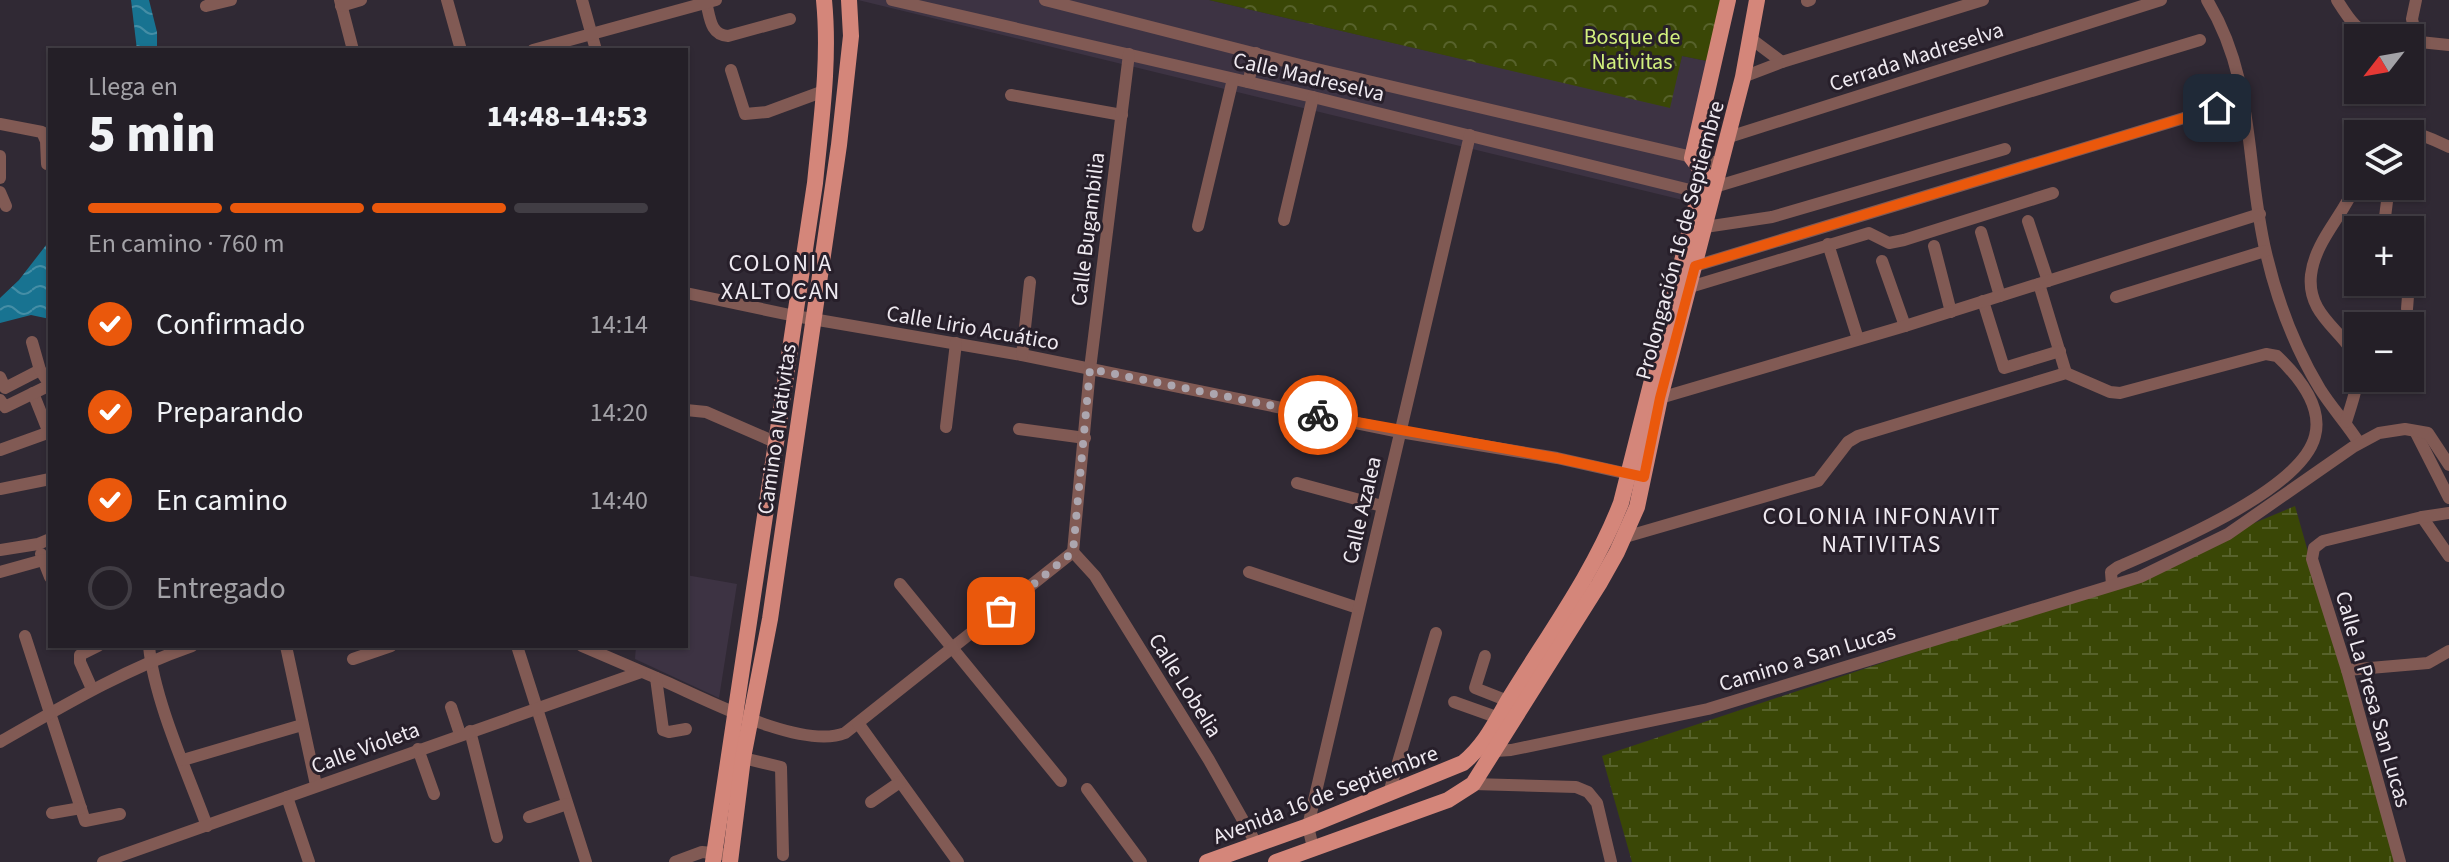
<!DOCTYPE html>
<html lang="es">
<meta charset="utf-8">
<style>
body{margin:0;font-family:"Source Sans 3",sans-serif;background:#2c272f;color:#f1f3f6;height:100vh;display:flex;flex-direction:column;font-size:30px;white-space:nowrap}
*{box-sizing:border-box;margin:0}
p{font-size:26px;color:#a3a2a7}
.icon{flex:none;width:44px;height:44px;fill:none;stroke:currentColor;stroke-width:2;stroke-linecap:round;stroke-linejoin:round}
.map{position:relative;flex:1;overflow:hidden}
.drawer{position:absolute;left:48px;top:48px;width:640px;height:600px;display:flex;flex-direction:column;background:#241f27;border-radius:0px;box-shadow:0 2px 6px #0004,0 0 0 2px #413d44}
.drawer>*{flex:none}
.needle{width:52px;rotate:239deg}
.buttons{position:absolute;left:2344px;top:24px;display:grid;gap:16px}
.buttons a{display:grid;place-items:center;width:80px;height:80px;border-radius:0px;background:#241f27;box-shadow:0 2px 6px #0004,0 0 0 2px #413d44;font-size:40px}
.pin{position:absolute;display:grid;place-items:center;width:68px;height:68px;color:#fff;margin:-34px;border-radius:16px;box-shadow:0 4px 12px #0006}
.courier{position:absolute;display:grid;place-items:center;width:80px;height:80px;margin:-40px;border:6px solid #ea580c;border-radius:50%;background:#fff;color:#222;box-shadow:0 2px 10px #0007}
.summary em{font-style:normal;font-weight:800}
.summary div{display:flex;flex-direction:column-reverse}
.summary{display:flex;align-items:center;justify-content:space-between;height:136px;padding:0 40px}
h1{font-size:52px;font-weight:800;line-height:60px}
.bar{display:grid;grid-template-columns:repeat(4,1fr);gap:12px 8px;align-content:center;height:96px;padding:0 40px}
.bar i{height:10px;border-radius:6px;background:#413d44}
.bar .selected{background:#ea580c}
.bar p{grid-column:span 4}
ol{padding:0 40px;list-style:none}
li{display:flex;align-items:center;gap:24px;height:88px}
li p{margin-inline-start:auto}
li .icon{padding:8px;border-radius:50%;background:#ea580c;color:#fff;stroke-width:4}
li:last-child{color:#a3a2a7}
li i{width:44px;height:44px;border:4px solid #413d44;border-radius:50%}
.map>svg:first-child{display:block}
.commercial{fill:#3d3343}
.wetland{fill:url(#wetland-marsh)}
.park{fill:url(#park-crowns)}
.water{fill:url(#water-waves)}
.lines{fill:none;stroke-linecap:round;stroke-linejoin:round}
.minor{stroke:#815a54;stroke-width:12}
.major{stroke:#d4867a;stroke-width:16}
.done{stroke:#aca6af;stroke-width:8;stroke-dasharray:0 14.4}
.route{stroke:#ea580c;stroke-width:10}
.labels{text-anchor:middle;stroke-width:6;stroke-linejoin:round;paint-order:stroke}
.park-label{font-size:22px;fill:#d2f07e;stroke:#271f2a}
.street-label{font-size:22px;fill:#efeaf1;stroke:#271f2a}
.neighbourhood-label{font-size:24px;letter-spacing:2px;fill:#efeaf1;stroke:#271f2a}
</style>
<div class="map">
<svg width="2449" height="862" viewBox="0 0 2449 862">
<defs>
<pattern id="wetland-marsh" width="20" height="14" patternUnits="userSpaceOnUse" patternTransform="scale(2)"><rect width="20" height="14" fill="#3a4706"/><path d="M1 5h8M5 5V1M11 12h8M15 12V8" fill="none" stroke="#57622b"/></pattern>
<pattern id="park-crowns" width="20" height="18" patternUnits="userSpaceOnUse" patternTransform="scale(2)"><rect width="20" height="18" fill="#3a4706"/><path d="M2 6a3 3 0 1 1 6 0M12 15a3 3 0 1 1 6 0" fill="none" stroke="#57622b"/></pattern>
<pattern id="water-waves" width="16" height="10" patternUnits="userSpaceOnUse" patternTransform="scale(2)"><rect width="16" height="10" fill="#187391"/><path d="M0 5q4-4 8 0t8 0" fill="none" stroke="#458ea6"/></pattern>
</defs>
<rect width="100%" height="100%" fill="#302934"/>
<g class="commercial">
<path d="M858,0H1209L1669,107L1682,56L1707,61L1699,169L1691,202Z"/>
<path d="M686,575L737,584L719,698L635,659L636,646H686Z"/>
</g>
<path class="wetland" d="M2295,506L2396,862H1632L1602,756L2140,577L2228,534Z"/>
<path class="park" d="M1209,0H1721L1707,61L1682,56L1670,108Z"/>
<g class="water">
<path d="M131,0H149L157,32V50H137Z"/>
<path d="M50,240V319L31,315L0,323V298L19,280Z"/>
</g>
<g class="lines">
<g class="minor">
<path d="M340,0L353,50"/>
<path d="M447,0L461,50"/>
<path d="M582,0L596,50"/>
<path d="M892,0L1313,97L1698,192L2200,40"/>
<path d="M1045,0L1308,67L1722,164"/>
<path d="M2207,0C2256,80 2245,166 2266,253C2277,300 2295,348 2320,389C2332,408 2347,424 2359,443"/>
<path d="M2337,0C2349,19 2357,33 2380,38"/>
<path d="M2416,0L2412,19L2417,42"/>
<path d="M1807,1L1810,0"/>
<path d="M706,2C710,17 710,35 728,36L790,19"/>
<path d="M206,6L231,0"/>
<path d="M341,6L361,0"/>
<path d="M1750,38L1782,62"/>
<path d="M2410,41L2449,45"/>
<path d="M533,50L716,0"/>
<path d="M731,70L745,114L767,112L824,91"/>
<path d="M1743,77L1782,62L1983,0"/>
<path d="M1248,82L1256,53"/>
<path d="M1011,95L1122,115"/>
<path d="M0,124L42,132L46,141L47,164"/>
<path d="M1729,137L2161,0"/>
<path d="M0,156V178"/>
<path d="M0,192L6,206"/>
<path d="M1284,220L1313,97"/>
<path d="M2028,221L2048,281"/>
<path d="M1198,226L1233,79"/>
<path d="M1705,227L1772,217L2005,149"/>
<path d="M2387,230L2385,217L2389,186"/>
<path d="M1981,232L2000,296"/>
<path d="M1828,244L1858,339"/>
<path d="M1934,246L1951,312"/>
<path d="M1882,261L1905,326"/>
<path d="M1695,266L2217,108"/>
<path d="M2404,282L2408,296L2407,309"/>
<path d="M2039,284L2066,373"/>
<path d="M1690,287L1869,233L1889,243L1904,240L2053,193"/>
<path d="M686,293L795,316L1022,355L1400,432L1557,458L1633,475"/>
<path d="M2116,297L2265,251"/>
<path d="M1983,301L2004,368L2060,351"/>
<path d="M1022,355L1030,282"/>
<path d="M0,377L5,388L40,370"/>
<path d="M33,393L49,433"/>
<path d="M1660,398L1905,326L2260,214"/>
<path d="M0,400L5,407L50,385L40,370L32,342"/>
<path d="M686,410L706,412L775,442"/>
<path d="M2346,422C2351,405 2359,386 2357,367C2354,334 2306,321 2311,275C2315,241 2343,216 2355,186C2353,172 2344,156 2350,141C2363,109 2427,136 2449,147"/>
<path d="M946,427L956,343"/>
<path d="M1019,429L1085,438"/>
<path d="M2415,431L2449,498"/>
<path d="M0,450L50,432"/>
<path d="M1297,483L1382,506"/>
<path d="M0,489L50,479"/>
<path d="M2422,517L2449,556"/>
<path d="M1625,537L1818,481L1848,442L1858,436L2066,373L2110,392L2120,393L2266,354L2277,356C2297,375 2323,406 2315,436C2302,490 2166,546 2118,567L2111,572L2112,585"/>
<path d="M0,550L38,544L50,539"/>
<path d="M1073,552L1090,369L1129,54"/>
<path d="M1073,552L1095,576L1209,760L1257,845"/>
<path d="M41,554L50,577"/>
<path d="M0,572L43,560"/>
<path d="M1249,572L1358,608"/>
<path d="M900,584L1061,781"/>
<path d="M25,636L85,821L120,814"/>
<path d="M149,646C154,700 188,774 207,826"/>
<path d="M286,646L316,785"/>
<path d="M517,646L586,862"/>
<path d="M582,646C610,658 638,670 666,682C709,701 802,750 845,733L1073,552"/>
<path d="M1485,656L1475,688L1508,701"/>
<path d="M353,659L391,646"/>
<path d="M2347,670L2428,663L2449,651"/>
<path d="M656,678L663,730L669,732L686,729"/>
<path d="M92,689L80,662V655L98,646"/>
<path d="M1454,702L1499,718"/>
<path d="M451,707L460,734"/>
<path d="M858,723L958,862"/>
<path d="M470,731L497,837"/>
<path d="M0,742C63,706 123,670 192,646"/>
<path d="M1489,747L1495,751L1511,750L1708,709L2140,577L2228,534L2353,447L2379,433L2405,429L2428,433L2449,465"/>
<path d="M418,749L434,794"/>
<path d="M743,758L781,767L783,855"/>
<path d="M183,760L302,725"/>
<path d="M1473,784L1576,787L1588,792L1597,803L1611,862"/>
<path d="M1087,789L1141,862"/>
<path d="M1389,793L1436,633"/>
<path d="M287,797L309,862"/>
<path d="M871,802L900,782"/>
<path d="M52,813L81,808"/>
<path d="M529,817L567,804"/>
<path d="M1313,848L1308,826L1470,135"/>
<path d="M103,862L641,672"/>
<path d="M675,862L702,852L722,854"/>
<path d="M2400,862L2347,670L2312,559L2314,548L2323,541L2422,517L2449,513"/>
</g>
<g class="major">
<path d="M713,862L815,183C821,122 830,61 824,0"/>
<path d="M730,862L743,758L770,619L839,145L851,36L849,0"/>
<path d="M1207,862L1308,826L1463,763C1485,745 1495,723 1509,699C1548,635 1594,573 1621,503L1704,174L1692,158L1728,0"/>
<path d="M1276,862L1448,800L1473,784L1599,584L1617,552L1637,507L1660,398L1743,77L1757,0"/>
</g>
</g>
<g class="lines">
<path class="done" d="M1001,611L1073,552L1090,369L1318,415"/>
<path class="route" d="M1318,415L1557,458L1644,477L1660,398L1695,266L2217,108"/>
</g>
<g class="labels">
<g class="park-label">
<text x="1632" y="44">Bosque de<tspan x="1632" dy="25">Nativitas</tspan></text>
</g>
<g class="street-label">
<text transform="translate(1916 56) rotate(-18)" y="8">Cerrada Madreselva</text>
<text transform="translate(1309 76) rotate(13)" y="8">Calle Madreselva</text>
<text transform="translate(1087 229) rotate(-83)" y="8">Calle Bugambilia</text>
<text transform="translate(1679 240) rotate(-75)" y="8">Prolongación 16 de Septiembre</text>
<text transform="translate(973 327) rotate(10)" y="8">Calle Lirio Acuático</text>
<text transform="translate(776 429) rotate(-82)" y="8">Camino a Nativitas</text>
<text transform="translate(1361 510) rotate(-77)" y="8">Calle Azalea</text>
<text transform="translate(1807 657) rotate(-17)" y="8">Camino a San Lucas</text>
<text transform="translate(1186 685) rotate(58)" y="8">Calle Lobelia</text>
<text transform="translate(2374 699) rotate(74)" y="8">Calle La Presa San Lucas</text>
<text transform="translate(365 747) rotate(-20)" y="8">Calle Violeta</text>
<text transform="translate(1325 794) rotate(-21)" y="8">Avenida 16 de Septiembre</text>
</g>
<g class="neighbourhood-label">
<text x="781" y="271">COLONIA<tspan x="781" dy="28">XALTOCAN</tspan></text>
<text x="1882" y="524">COLONIA INFONAVIT<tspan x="1882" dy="28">NATIVITAS</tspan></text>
</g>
</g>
</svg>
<div class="buttons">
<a><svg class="needle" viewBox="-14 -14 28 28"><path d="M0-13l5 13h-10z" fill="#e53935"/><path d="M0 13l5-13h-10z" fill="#a3a2a7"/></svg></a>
<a><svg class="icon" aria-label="layers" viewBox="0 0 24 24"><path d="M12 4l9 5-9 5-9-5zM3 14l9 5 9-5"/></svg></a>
<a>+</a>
<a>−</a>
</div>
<div class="pin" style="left:1001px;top:611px;background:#ea580c"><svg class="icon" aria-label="bag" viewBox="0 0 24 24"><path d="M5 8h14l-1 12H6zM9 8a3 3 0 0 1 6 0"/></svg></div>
<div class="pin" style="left:2217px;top:108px;background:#1f2937"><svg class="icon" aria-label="home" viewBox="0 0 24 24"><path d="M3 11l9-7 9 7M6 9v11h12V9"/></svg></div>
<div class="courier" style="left:1318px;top:415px"><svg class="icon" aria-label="bike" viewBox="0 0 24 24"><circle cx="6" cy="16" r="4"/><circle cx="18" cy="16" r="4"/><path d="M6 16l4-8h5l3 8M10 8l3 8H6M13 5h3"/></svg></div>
<section class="drawer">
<div class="summary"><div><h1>5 min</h1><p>Llega en</p></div><em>14:48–14:53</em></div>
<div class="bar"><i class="selected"></i><i class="selected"></i><i class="selected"></i><i></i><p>En camino · 760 m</p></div>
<ol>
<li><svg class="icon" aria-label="check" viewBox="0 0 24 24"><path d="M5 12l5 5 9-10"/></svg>Confirmado<p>14:14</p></li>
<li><svg class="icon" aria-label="check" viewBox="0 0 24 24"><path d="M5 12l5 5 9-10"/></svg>Preparando<p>14:20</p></li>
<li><svg class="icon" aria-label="check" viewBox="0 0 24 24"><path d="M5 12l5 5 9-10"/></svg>En camino<p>14:40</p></li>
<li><i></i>Entregado</li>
</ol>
</section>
</div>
